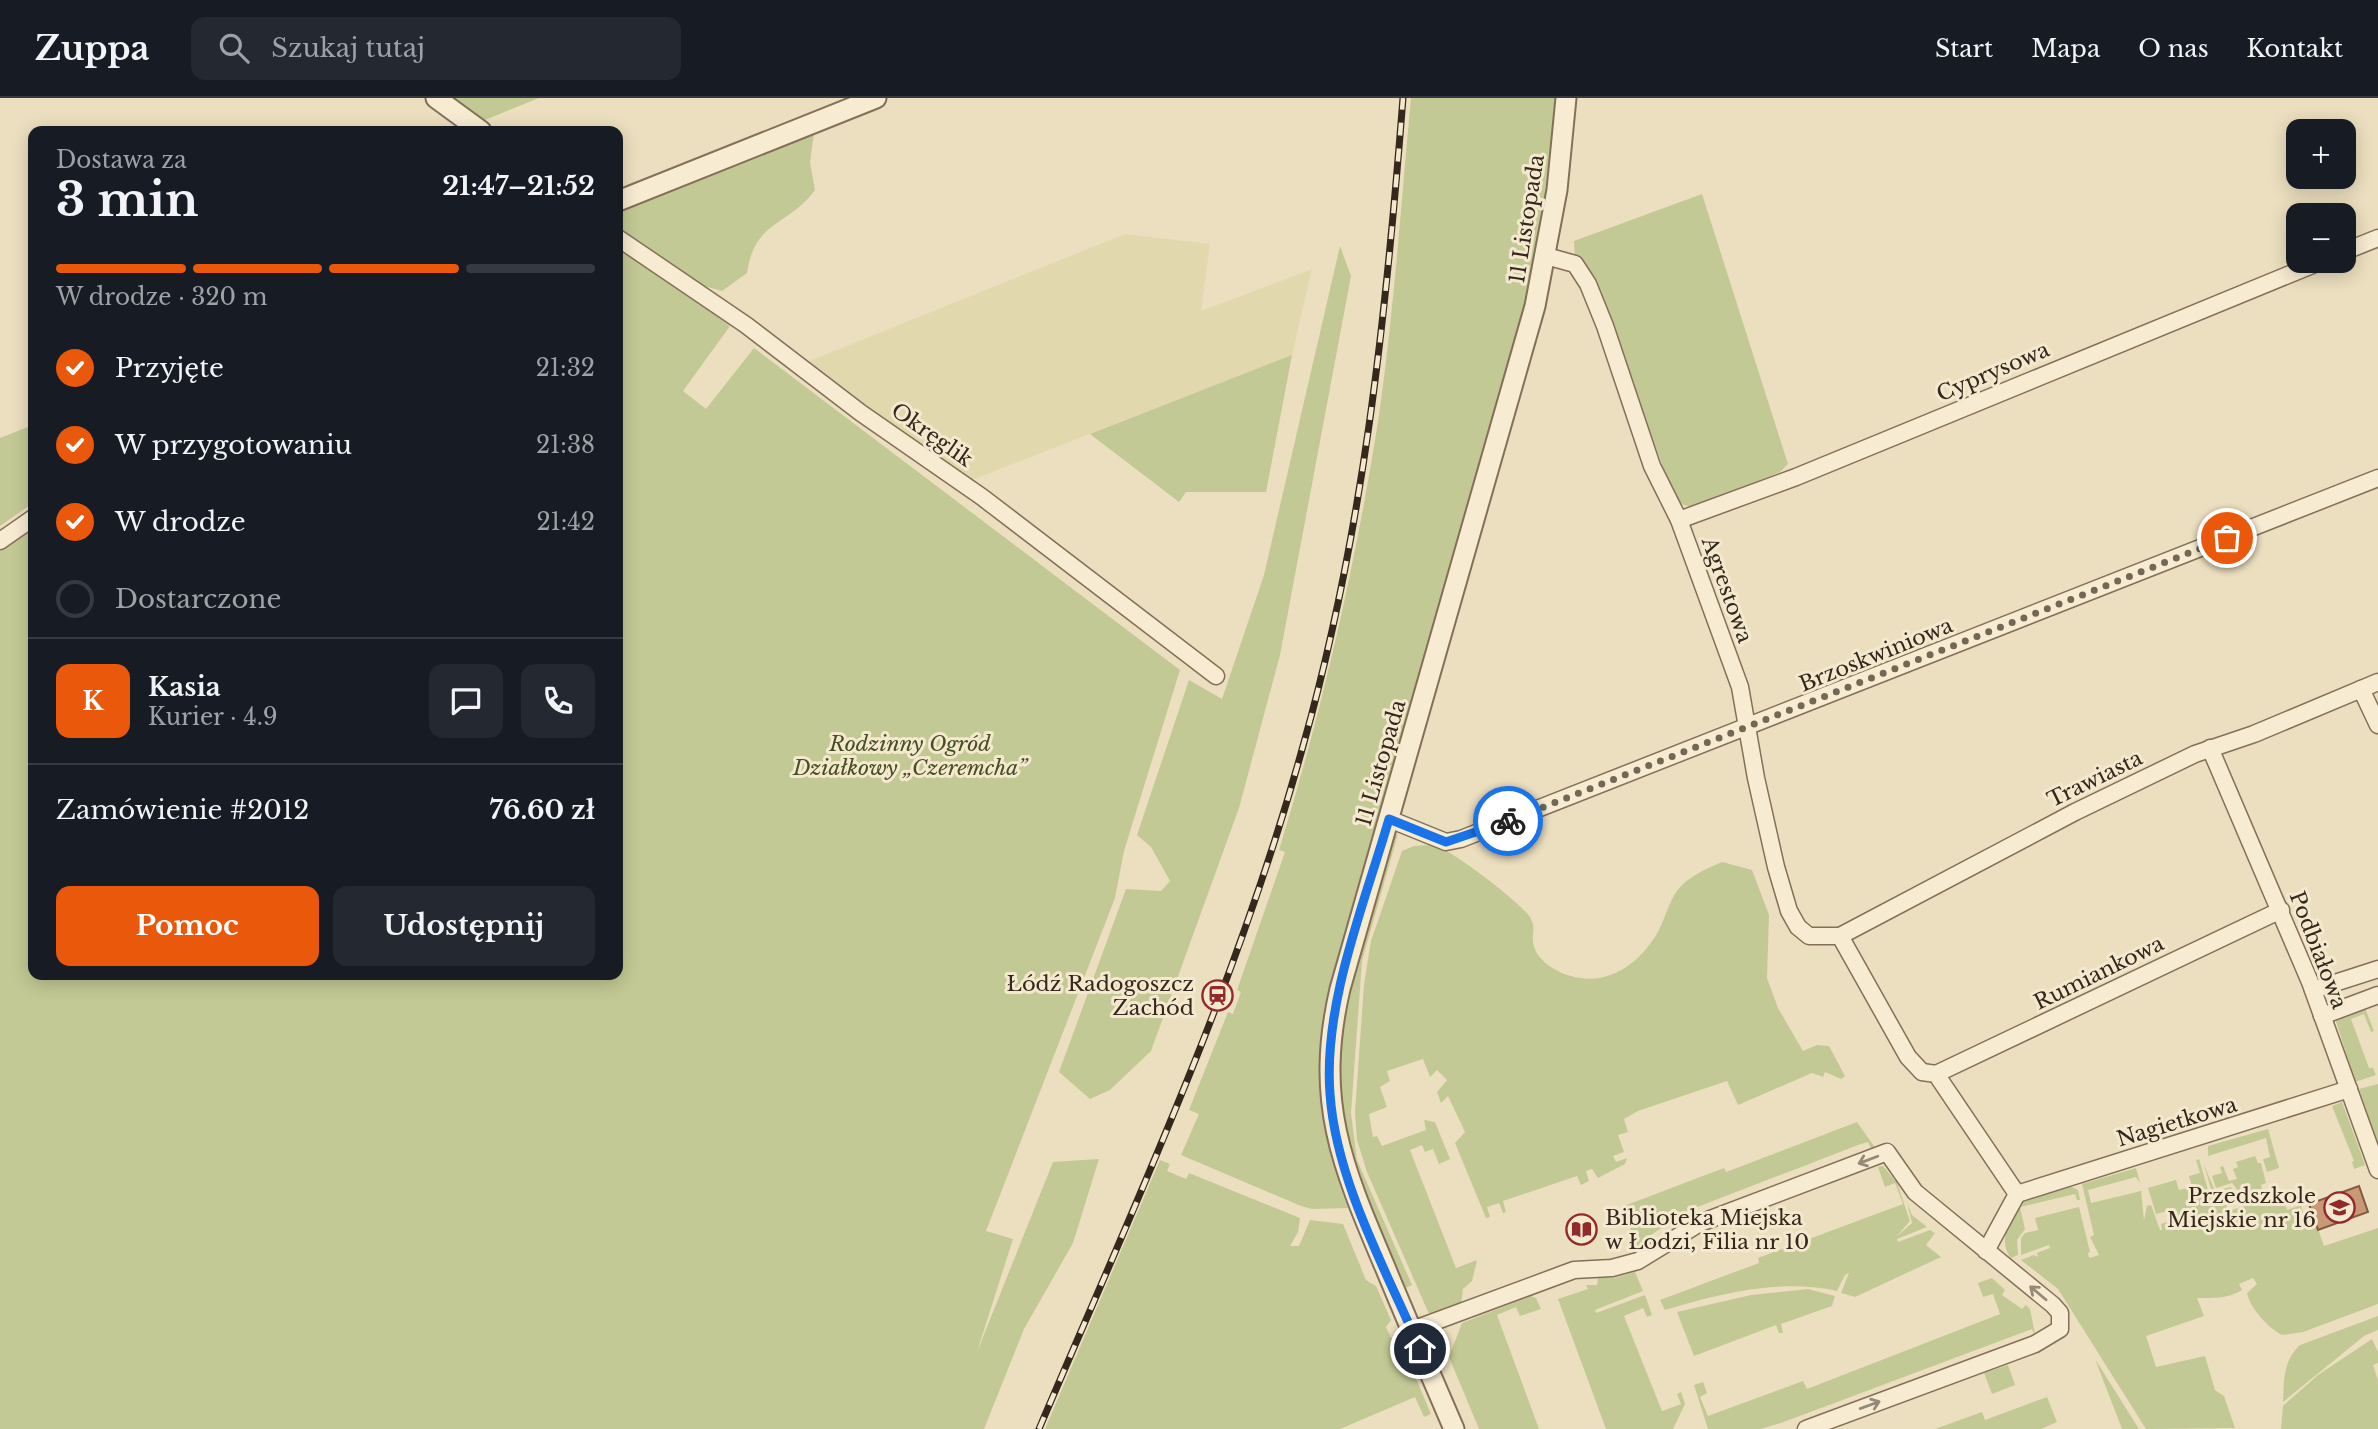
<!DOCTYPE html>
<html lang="pl">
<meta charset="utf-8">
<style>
body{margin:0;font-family:"Libre Baskerville",serif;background:#242831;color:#f1f3f6;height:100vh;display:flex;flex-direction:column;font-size:26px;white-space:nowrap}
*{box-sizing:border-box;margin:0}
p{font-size:23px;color:#9ea1a6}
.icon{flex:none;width:38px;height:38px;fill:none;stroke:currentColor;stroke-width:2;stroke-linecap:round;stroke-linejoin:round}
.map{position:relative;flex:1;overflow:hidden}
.panel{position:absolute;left:28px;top:28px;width:595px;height:854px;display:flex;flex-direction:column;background:#171b24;border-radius:14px;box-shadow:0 4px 18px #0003}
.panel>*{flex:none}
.tools{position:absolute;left:2286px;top:21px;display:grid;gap:14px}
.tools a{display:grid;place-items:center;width:70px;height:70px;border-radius:14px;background:#171b24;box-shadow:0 4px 18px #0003;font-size:35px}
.pin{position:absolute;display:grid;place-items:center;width:60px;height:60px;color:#fff;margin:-30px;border:4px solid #fff;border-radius:50%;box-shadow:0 2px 7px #0007}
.courier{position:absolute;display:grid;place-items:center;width:70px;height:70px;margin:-35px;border:5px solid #1a73e8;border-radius:50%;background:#fff;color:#222;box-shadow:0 2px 9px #0007}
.head em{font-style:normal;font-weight:700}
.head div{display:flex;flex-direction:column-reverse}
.head{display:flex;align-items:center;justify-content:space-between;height:119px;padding:0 28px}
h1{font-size:46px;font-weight:700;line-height:52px}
.bar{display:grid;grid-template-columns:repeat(4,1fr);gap:10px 7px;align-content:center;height:84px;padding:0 28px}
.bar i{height:9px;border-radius:5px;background:#363941}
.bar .active{background:#ea580c}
.bar p{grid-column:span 4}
.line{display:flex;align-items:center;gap:18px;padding:0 28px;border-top:2px solid #363941}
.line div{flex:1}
.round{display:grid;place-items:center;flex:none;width:74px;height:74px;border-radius:14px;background:#242831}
ol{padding:0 28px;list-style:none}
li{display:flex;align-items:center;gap:21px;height:77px}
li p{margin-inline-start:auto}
li .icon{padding:7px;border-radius:50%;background:#ea580c;color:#fff;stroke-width:4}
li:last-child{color:#9ea1a6}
li i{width:38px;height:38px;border:4px solid #363941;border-radius:50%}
.cta{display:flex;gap:14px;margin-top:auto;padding:14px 28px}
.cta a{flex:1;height:80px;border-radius:14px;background:#ea580c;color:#fff;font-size:28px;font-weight:700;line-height:80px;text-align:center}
.cta a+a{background:#242831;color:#f1f3f6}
header{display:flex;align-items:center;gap:42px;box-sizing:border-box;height:98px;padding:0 35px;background:#171b24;border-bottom:2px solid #363941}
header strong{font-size:33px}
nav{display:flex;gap:38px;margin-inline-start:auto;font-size:24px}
.search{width:490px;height:63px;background:#242831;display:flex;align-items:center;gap:18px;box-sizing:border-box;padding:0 24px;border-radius:14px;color:#9ea1a6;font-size:26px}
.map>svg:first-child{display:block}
.farmland{fill:#e1d9ad}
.green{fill:#c3c994}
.building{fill:#c99976;stroke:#825a3f;stroke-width:2}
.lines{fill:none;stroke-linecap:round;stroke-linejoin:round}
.minor-casing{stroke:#846f58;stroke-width:19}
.tertiary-casing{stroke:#846f58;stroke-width:23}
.minor{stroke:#f7ecd2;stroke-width:16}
.tertiary{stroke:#f7ecd2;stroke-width:19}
.rail-casing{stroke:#34281c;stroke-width:7}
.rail{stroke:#f4e9ce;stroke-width:4.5;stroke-dasharray:13;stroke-linecap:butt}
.oneway{stroke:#968a77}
.done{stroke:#746855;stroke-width:7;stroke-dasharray:0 12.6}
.route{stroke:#1a73e8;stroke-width:9}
.labels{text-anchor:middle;stroke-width:6;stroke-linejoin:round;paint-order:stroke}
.street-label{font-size:21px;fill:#34281c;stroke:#f4e9ce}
.park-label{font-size:21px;font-style:italic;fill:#444f23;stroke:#f4e9ce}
.poi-label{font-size:21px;fill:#34281c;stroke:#f4e9ce;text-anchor:end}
</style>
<header>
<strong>Zuppa</strong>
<div class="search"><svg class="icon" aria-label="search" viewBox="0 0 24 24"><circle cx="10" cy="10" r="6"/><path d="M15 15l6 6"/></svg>Szukaj tutaj</div>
<nav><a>Start</a><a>Mapa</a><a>O nas</a><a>Kontakt</a></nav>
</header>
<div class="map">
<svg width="2378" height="1331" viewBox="0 0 2378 1331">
<rect width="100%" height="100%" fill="#ecdfbf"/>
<path class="farmland" d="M1125,136L1210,146L1201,213L1312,171L1292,257L967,384L807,264Z"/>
<g class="green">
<path d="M450,0H539L480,24Z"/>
<path d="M1411,0H1559L1553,63L1532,188L1326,916C1315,985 1322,1045 1348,1110L1312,1111L1301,1108L1181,1057L1199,1016L1189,1012L1228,914L1233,916L1241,894L1237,892L1285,754L1279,752C1323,609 1356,465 1379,317C1394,212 1401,106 1411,0Z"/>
<path d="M814,35L810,64L815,92C788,129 755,121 747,175L722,193L704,188L618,133V109Z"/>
<path d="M1702,96L1788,366L1780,374L1693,410L1676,404L1590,172L1575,160L1574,143Z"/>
<path d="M618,146L730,228L683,293L706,311L754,250L1180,572L1124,753L1115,800L986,1133L1013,1141L977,1254L1053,1064L1099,1061L1073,1145L1024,1231L984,1331H0V451L33,429V877H618Z"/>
<path d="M1340,148L1351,178L1280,557L1239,710L1151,953L1110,992L1090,1001L1059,974L1126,791L1161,793L1170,783L1151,749L1137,737L1189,582L1222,601L1264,477Z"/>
<path d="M1292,257L1266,394H1186L1179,404L1090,336Z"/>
<path d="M33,327V405L0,428V340Z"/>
<path d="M1398,736L1362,863L1351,1015L1357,1062L1412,1187L1406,1190C1387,1144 1364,1098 1350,1050C1321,943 1364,840 1394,738Z"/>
<path d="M1414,748C1421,748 1430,746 1436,748C1453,753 1520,804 1530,819C1536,829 1532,834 1533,844C1535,862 1556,874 1571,878C1610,889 1641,864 1659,832C1665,820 1669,804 1677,793C1687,779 1706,771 1722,764L1752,772L1769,817L1767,880L1778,910L1803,953L1817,947L1829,948L1845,978L1841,981L1825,974L1823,979L1812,975L1738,1007L1727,983L1638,1013L1624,1021L1628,1034L1618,1037L1624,1054L1613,1058L1616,1064L1627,1060L1625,1066L1598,1080L1592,1071L1586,1073L1589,1083L1581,1087L1577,1078L1503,1103L1506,1114L1503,1115L1499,1105L1487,1109L1490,1119L1486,1120L1455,1045L1465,1034L1448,998L1441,1005L1437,994L1447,982L1437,972L1430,979L1423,961L1387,973L1390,983L1380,989L1387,1009L1369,1016L1373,1039L1377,1038L1382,1048L1426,1032L1424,1022L1435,1024L1450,1061L1439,1066L1433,1051L1425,1054L1422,1047L1410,1052L1456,1170L1477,1162L1472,1183L1463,1191L1461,1206L1429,1216L1367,1074L1357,1042L1355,1014L1364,886L1371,843L1402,753Z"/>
<path d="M2365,910L2374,933L2371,934L2364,916L2351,921L2369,970H2373L2376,977L2355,984L2336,923Z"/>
<path d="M2378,986V1045L2359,991Z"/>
<path d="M2342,1004L2365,1067L2354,1071L2352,1064L2354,1063L2332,1008Z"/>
<path d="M1857,1024L1876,1051L1872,1053L1868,1044L1858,1047L1687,1113L1691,1124L1681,1132L1673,1122L1651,1137L1657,1146L1640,1154L1636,1151L1624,1108L1724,1070L1726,1074Z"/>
<path d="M2268,1031L2279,1070L2267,1074L2263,1061L2270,1059L2266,1040L2208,1058V1048Z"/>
<path d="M2255,1058L2258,1065H2261L2266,1085L2261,1087L2265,1101L2289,1092L2292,1098L2283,1102L2287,1112L2301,1107L2307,1129L2317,1128L2324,1148L2378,1130V1206L2303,1234L2282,1237C2268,1230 2250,1210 2247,1195L2257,1186L2253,1180L2239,1186L2242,1192C2228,1201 2213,1200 2197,1200L2204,1218L2146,1238L2156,1269L2205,1258L2215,1292L2224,1298L2235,1330L2146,1331L2058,1191L2021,1162L2034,1157L2038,1159L2037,1155L2050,1150L2049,1147L2021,1157V1140L2025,1135L2038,1132L2035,1120L2079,1109L2090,1154L2088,1155L2089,1160L2099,1157L2090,1139L2094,1137L2082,1086L2136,1070L2140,1085L2136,1079L2088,1092L2091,1105L2141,1093L2144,1122L2147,1108L2151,1107L2160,1132H2162L2161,1126L2174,1122L2171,1112L2156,1116L2148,1090L2176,1082L2179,1092L2192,1089L2189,1078L2200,1075L2196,1062L2199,1061L2213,1109L2216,1108L2204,1067L2215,1093L2231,1089L2235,1098L2225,1102L2228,1113L2245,1108V1105L2262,1102L2260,1094L2255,1092L2243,1099L2232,1085L2216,1090L2212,1078L2222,1075L2220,1069L2223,1068L2229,1083L2237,1081L2233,1071L2238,1069L2236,1064Z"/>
<path d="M1160,1062L1170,1066L1167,1073L1186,1081L1189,1075L1300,1120L1298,1134L1290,1148H1299L1310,1122L1343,1126L1366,1182L1376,1188L1391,1222L1386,1229L1391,1240L1398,1238L1431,1316L1424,1319L1415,1299L1340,1331H1045Z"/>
<path d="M1883,1068L1897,1085L1910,1123L1896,1139L1912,1125L1907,1104L1912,1117L1927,1129L1897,1141L1898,1144L1930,1132L1935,1135L1926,1147L1941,1159L1855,1199L1841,1195L1849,1175L1845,1177L1837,1193C1781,1180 1719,1196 1665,1212L1660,1202L1759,1165L1758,1160L1903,1106L1895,1085L1885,1089L1878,1069Z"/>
<path d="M2070,1088L2078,1092L2080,1102H2077L2075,1096L2020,1109L2025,1131L2017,1142L2018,1157L2011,1160C1997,1143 2010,1119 2021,1103Z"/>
<path d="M1635,1174L1643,1193L1595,1212L1596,1215L1645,1197L1652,1217L1647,1219L1643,1210L1624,1218L1662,1313L1681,1306L1677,1296L1681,1294L1685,1306L1673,1331H1606L1558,1201L1588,1191L1586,1187H1597L1598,1180H1614Z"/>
<path d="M1992,1180L2005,1192L2002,1197L2022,1211L2026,1207L2030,1211L2036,1241L2032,1231L1781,1325L1760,1331H1708L1694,1287L1703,1284L1707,1295L1700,1299L1708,1318L1803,1283L1807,1291L2000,1216L1993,1196L1983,1199L1978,1185Z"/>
<path d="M1808,1191L1835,1198L1832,1208L1781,1226L1783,1235H1779L1776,1227L1694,1258L1677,1214L1751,1197Z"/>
<path d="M1531,1198L1536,1200L1541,1211L1520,1218L1516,1209L1497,1217L1539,1331H1479L1449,1259L1462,1225Z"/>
<path d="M2378,1218V1232L2364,1238L2283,1304C2284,1282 2283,1263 2300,1247Z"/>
<path d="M2372,1241L2378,1254V1265L2373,1267L2378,1282V1331H2281L2283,1308L2318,1277Z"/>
<path d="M2095,1261L2139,1331H2122Z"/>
<path d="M2008,1267L2015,1287L1992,1296L1984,1275Z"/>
<path d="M2047,1299L2057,1324L2041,1331H1935L1982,1314L1985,1322Z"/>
</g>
<path class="building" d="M2359,1088L2368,1114L2318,1132L2309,1106Z"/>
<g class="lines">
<defs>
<g id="minor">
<path d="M618,140L746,227L861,315L982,399L1216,578"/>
<path d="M2343,154L2378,140"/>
<path d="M1546,158L1575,166L1588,186L1605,228L1652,368L1679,422L1740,589L1756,680L1776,769L1789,813L1798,829L1809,838H1840L2075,714L2195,656L2254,636L2378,584"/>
<path d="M1679,422L1796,379L2322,163"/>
<path d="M0,443L33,420"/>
<path d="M2361,591L2378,627"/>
<path d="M2210,650L2310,884L2378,1072"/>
<path d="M1389,721L1446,744L1461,741L2378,380"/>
<path d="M1840,838L1908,959L1922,974L1936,976L2017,1096L1986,1153"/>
<path d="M2313,892L2378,871"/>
<path d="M2322,918L2378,897"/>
<path d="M1936,976L2281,812"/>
<path d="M2017,1096L2349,991"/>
<path d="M1412,1232L1574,1172L1612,1170L1638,1163L1700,1125L1887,1054L1915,1094L2053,1207L2060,1215V1231L2035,1246L1806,1331"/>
</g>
<g id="tertiary">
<path d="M436,0L481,33"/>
<path d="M618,103L876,0"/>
<path d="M1454,1331C1431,1277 1407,1223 1385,1169C1342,1068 1314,1003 1340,891L1535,208L1557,92L1566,0"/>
</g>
</defs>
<use href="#minor" class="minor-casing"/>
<use href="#tertiary" class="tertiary-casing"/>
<use href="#minor" class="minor"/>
<use href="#tertiary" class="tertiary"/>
<defs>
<path id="rail" d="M1039,1331C1135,1106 1238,884 1303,648C1363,436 1386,219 1403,0"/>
</defs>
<use href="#rail" class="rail-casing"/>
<use href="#rail" class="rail"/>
</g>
<defs><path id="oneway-shaft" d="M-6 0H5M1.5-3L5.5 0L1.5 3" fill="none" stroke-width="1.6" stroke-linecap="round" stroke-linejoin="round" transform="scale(1.75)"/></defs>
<g class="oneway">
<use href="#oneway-shaft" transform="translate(1868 1062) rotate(159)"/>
<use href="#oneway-shaft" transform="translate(2038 1195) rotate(-140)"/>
<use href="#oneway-shaft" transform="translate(1870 1307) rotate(-20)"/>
</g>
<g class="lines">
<path class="done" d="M1508,723L2227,440"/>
<path class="route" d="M1420,1251C1386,1172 1336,1083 1330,996C1323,906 1364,807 1389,721L1446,744L1508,723"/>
</g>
<defs>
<symbol id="station-ring" viewBox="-11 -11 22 22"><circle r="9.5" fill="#f4e9ce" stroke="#902a2b" stroke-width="1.5"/><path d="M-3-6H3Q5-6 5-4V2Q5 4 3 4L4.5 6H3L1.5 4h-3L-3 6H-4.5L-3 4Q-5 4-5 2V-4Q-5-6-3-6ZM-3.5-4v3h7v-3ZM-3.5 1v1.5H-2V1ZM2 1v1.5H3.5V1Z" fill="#902a2b"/></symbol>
<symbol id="school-ring" viewBox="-11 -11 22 22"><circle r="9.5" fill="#f4e9ce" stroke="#902a2b" stroke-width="1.5"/><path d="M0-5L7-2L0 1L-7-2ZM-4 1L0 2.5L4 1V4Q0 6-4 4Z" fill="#902a2b"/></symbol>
<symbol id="library-ring" viewBox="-11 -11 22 22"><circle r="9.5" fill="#f4e9ce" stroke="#902a2b" stroke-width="1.5"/><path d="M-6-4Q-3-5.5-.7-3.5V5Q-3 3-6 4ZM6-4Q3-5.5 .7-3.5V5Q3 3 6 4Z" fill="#902a2b"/></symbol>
</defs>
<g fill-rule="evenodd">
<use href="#station-ring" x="1200" y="880" width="35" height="35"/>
<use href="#school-ring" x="2322" y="1092" width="35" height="35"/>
<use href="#library-ring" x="1564" y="1114" width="35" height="35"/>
</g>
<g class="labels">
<g class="street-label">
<text transform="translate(1527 121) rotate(-81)" y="7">11 Listopada</text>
<text transform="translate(1993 274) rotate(-23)" y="7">Cyprysowa</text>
<text transform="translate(932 337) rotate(35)" y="7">Okręglik</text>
<text transform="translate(1727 492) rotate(70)" y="7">Agrestowa</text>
<text transform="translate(1876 557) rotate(-22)" y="7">Brzoskwiniowa</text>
<text transform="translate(1381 665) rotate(-74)" y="7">11 Listopada</text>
<text transform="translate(2095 681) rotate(-26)" y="7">Trawiasta</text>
<text transform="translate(2318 852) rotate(69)" y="7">Podbiałowa</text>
<text transform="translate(2099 875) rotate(-26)" y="7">Rumiankowa</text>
<text transform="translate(2177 1024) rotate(-17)" y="7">Nagietkowa</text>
</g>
<g class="park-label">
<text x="910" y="653">Rodzinny Ogród<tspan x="910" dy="24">Działkowy „Czeremcha”</tspan></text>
</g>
<g class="poi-label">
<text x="1194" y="893">Łódź Radogoszcz<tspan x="1194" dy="24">Zachód</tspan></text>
<text x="2316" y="1105">Przedszkole<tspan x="2316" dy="24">Miejskie nr 16</tspan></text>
<text x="1605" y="1127" text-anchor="start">Biblioteka Miejska<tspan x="1605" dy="24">w Łodzi, Filia nr 10</tspan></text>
</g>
</g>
</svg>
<div class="tools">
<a>+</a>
<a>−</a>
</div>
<div class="pin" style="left:2227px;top:440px;background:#ea580c"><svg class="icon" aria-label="bag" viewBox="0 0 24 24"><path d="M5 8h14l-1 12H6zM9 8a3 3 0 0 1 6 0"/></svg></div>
<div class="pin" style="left:1420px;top:1251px;background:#1f2937"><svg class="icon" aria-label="home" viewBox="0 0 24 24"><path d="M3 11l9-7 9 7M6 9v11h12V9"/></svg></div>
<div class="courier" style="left:1508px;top:723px"><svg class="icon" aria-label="bike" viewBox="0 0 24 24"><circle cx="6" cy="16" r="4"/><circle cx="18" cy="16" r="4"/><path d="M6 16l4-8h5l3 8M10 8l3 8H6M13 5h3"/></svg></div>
<section class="panel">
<div class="head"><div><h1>3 min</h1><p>Dostawa za</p></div><em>21:47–21:52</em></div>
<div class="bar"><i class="active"></i><i class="active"></i><i class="active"></i><i></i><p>W drodze · 320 m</p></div>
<ol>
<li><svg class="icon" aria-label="check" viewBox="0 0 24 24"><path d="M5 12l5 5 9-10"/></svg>Przyjęte<p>21:32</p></li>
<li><svg class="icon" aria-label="check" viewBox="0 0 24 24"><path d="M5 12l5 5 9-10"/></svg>W przygotowaniu<p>21:38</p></li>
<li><svg class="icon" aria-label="check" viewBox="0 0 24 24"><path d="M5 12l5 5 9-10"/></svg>W drodze<p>21:42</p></li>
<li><i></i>Dostarczone</li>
</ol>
<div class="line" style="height:126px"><b class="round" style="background:#ea580c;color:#fff">K</b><div><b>Kasia</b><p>Kurier · 4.9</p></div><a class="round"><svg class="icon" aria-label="chat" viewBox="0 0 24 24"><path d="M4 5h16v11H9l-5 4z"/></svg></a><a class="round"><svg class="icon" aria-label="phone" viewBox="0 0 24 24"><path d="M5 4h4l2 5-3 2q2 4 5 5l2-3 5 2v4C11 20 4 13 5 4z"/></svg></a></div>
<div class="line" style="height:91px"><div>Zamówienie #2012</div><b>76.60 zł</b></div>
<div class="cta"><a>Pomoc</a><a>Udostępnij</a></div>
</section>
</div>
